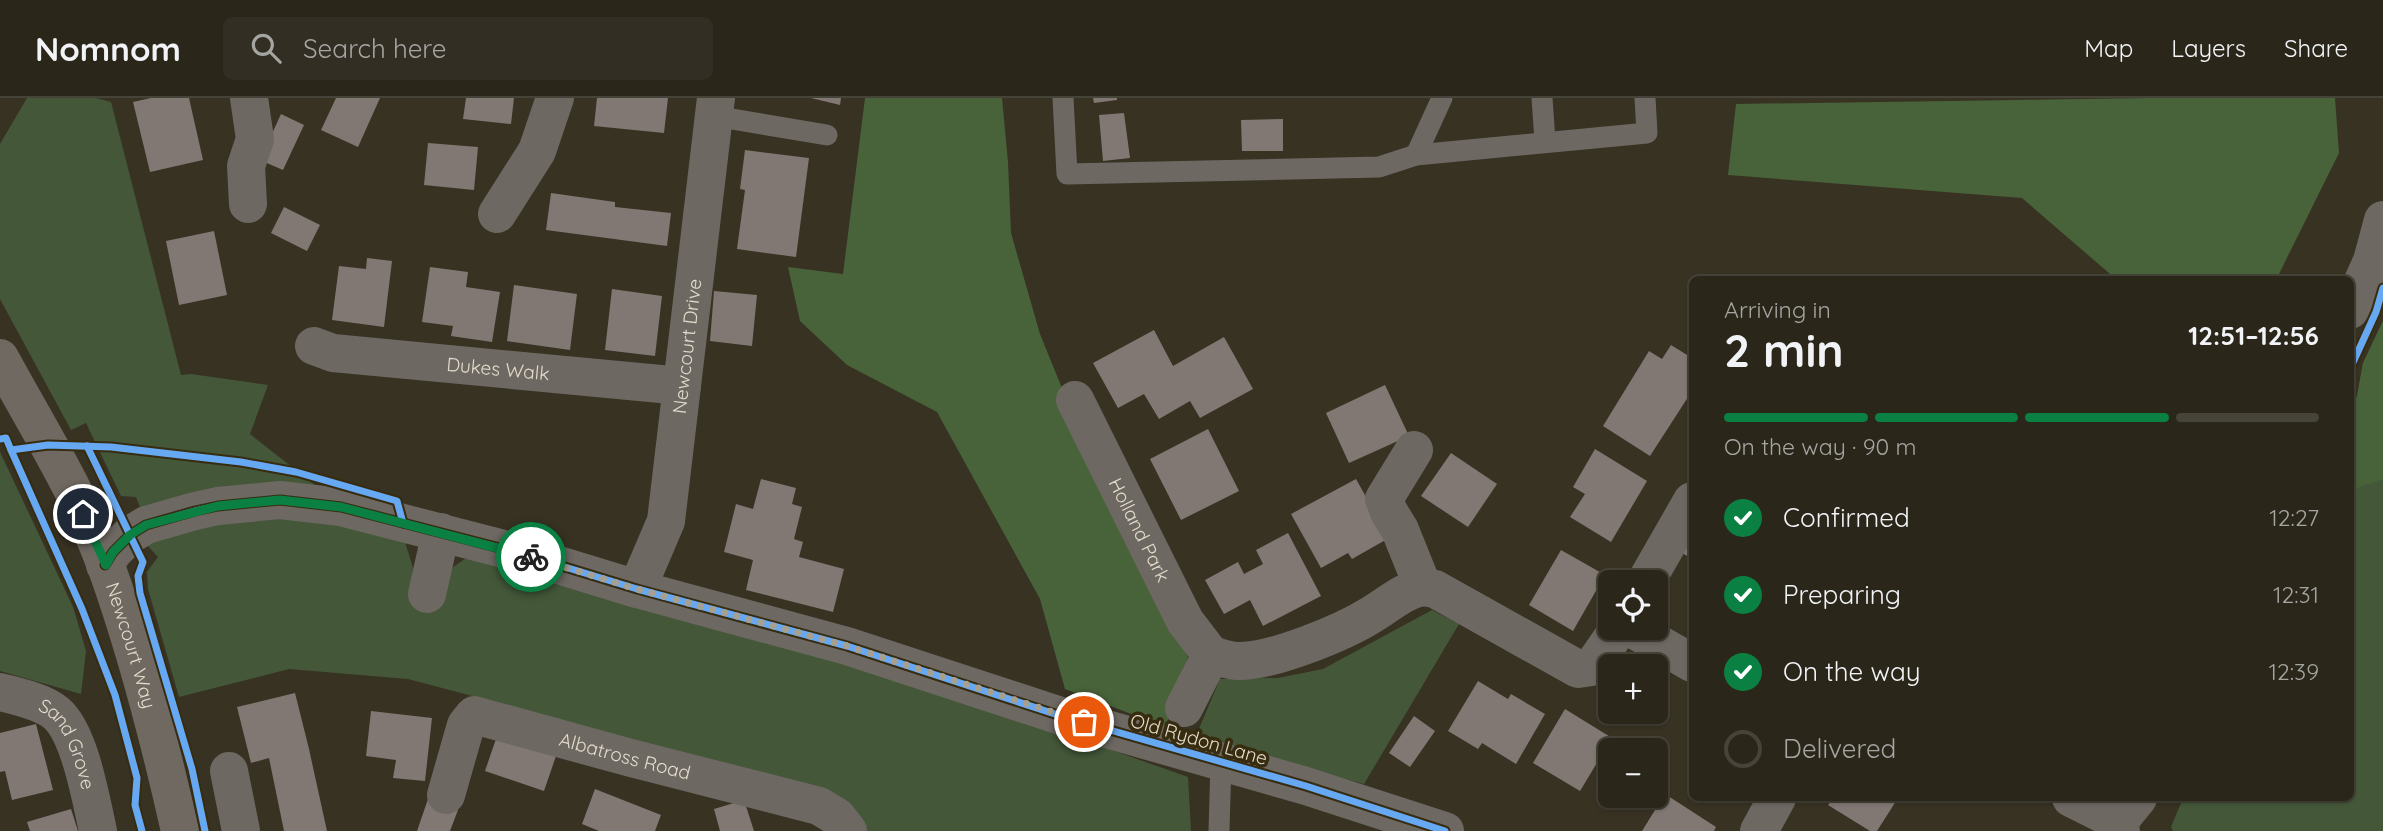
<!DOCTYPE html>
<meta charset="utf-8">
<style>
body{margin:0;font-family:Quicksand,sans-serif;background:#322e23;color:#f1f3f6;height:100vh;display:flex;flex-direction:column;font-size:26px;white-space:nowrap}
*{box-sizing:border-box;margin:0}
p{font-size:23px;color:#a5a5a2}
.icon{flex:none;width:38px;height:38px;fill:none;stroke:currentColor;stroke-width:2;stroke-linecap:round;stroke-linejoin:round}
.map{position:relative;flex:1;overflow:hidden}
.panel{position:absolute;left:1689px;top:178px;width:665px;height:525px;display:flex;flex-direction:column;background:#2a261a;border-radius:10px;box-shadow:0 2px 5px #0004,0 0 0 2px #464339}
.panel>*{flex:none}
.fabs{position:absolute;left:1598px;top:472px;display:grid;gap:14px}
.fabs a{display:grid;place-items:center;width:70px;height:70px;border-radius:10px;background:#2a261a;box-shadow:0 2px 5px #0004,0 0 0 2px #464339;font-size:35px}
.pin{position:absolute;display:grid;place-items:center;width:60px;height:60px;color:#fff;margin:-30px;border:4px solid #fff;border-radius:50%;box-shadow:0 2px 7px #0007}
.courier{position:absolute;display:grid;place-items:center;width:70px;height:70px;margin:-35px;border:5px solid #0b8043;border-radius:50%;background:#fff;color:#222;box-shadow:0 2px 9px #0007}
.head em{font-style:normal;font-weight:700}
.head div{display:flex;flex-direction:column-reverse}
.head{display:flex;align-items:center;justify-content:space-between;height:119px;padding:0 35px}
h1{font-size:46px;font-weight:700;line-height:52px}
.bar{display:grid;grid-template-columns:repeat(4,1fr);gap:10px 7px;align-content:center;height:84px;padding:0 35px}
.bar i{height:9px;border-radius:5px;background:#464339}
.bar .selected{background:#0b8043}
.bar p{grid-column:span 4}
ol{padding:0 35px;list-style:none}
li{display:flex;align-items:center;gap:21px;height:77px}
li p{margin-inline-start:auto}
li .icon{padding:7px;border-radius:50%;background:#0b8043;color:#fff;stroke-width:4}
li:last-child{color:#a5a5a2}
li i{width:38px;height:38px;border:4px solid #464339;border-radius:50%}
header{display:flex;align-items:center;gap:42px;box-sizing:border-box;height:98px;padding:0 35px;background:#2a261a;border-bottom:2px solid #464339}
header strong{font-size:33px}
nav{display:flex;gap:38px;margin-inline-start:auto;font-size:24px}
.search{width:490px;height:63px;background:#322e23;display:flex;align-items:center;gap:18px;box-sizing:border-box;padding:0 24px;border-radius:10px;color:#a5a5a2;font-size:26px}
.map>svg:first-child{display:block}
.green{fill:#445839}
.forest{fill:#486239}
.building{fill:#817874}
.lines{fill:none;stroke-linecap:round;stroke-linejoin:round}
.lane{stroke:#6d6862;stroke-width:21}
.street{stroke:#6d6862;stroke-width:38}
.secondary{stroke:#6f6961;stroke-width:38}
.cycleway-casing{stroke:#372c10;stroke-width:11}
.cycleway{stroke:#66a8f1;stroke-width:7}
.done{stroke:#a7a091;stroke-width:7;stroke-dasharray:0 12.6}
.route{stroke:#0b8043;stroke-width:9}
.labels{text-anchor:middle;stroke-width:7;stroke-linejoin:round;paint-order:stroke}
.street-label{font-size:19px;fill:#e3dccc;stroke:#372c10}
</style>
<header>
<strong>Nomnom</strong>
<div class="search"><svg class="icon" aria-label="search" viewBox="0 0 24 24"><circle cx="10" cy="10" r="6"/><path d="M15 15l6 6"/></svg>Search here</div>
<nav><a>Map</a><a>Layers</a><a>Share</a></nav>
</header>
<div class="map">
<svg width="2383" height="733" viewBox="0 0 2383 733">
<rect width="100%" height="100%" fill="#383223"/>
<g class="green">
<path d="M27,0H96L111,4L181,277L191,276L268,287L250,336L325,395L142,414L136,399L121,398L86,325L71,332L0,201V46Z"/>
<path d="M2383,223V733H2173L2171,729L2183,700H2350V317L2357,298L2363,265Z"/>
<path d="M0,354L73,509L86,553L81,596L0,573Z"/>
<path d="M318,418L405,444L413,470L409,500L469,458L680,516L1001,613L1188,679L1191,733H862L529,613L408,581L289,571L179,599L148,491L147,474L158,459L146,446L173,429Z"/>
<path d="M1432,512L1459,526L1364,686L1195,640L1220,581L1278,580L1323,571Z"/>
</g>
<g class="forest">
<path d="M865,0H1002L1008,64L1011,135L1040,236L1124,443L1188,559L1166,629L1065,591L1040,501L937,314L847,267L800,223L788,169L843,176Z"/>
<path d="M2150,0H2335L2339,55L2276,182H2117L2022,100L1728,77L1736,6Z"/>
<path d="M2383,223V381L2357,390L2350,403V317L2357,298L2363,265Z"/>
</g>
<g class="building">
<path d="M151,0H189L203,62L150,74L133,4Z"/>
<path d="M336,0H380L358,49L321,32Z"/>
<path d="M466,0H514L511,26L463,21Z"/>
<path d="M597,0H668L664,35L594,28Z"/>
<path d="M811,0H841L840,7Z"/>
<path d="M1093,0H1117V2L1094,5Z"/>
<path d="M1124,15L1130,60L1103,63L1099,17Z"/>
<path d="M281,16L304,27L283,72L260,62Z"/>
<path d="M1283,21V53H1242L1241,22Z"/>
<path d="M428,45L478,49L474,92L424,87Z"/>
<path d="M745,52L809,60L796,159L737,151L745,92L740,91Z"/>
<path d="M551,95L615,104V109L671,115L667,148L546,132Z"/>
<path d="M284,109L320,127L307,153L271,135Z"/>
<path d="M214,133L227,197L179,207L166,143Z"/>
<path d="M367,160L392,163L384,229L332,222L339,168L366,171Z"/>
<path d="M430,169L468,174L466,189L500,194L492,244L451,238L453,228L422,224Z"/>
<path d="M514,187L577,196L570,252L507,243Z"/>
<path d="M612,191L662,198L655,258L605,252Z"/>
<path d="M714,193L757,197L752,248L710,243Z"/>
<path d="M1154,232L1173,268L1224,239L1253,291L1200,320L1190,303L1159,321L1144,296L1118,310L1093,265Z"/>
<path d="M1671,247L1692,260V293L1650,358L1603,328L1649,253L1662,261Z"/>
<path d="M1385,287L1409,338L1349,365L1326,315Z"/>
<path d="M1208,331L1239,393L1181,422L1150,361Z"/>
<path d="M1595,351L1647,383L1611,444L1570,419L1585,396L1573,389Z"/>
<path d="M1451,355L1497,386L1468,429L1421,398Z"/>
<path d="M761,381L796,390L792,406L802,409L794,441L803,444L799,459L844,471L833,514L746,492L753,462L724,454L736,406L753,411Z"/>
<path d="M1356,381L1389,440L1352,461L1348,455L1321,470L1291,416Z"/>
<path d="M1692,432V461L1679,453Z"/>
<path d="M1288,435L1321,498L1263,528L1250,502L1224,516L1205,482L1238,464L1244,476L1263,466L1256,452Z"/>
<path d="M1561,452L1605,477L1573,533L1529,507Z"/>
<path d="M1478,583L1508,601L1511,596L1545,616L1516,666L1482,645L1478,651L1448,633Z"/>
<path d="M295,595L309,651L327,733H284L269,660L251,665L237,609Z"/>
<path d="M1565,611L1612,640L1580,693L1533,665Z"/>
<path d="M371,613L432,620L425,683L393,680L396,662L366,658Z"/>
<path d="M1414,618L1435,633L1410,669L1389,655Z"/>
<path d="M36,626L53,692L12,702L5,673L0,674V635Z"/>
<path d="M497,638L556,658L544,693L485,673Z"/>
<path d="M595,691L661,717L655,733H599L582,726Z"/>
<path d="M1665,696L1716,729L1714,733H1642Z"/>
<path d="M1833,700H1898L1877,733H1870L1828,707Z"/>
<path d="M428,701L458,712L450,733H417Z"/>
<path d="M744,702L754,733H720L714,711Z"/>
<path d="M71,711L78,733H30L27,724Z"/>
</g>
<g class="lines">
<g class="lane">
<path d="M1063,0L1067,76L1379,69L1416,57L1647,35L1645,0"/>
<path d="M1542,0L1545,43"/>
<path d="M714,18L827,37"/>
<path d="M1416,57L1442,0"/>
<path d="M1219,733L1221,663"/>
</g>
<g class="street">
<path d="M248,106L246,68L255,41L249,0"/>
<path d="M497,116L537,53L555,0"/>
<path d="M2350,212L2372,163L2383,122"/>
<path id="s1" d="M314,248L333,255L682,288"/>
<path id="s2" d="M1075,302L1185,523L1211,557L1184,610"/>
<path d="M1414,352L1384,401L1389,414L1400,432L1423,489L1435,491L1578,571L1592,569L1619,530"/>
<path d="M105,467L113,454L130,437L146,427L195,413L218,408L280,402L341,409L519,455L637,491L847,548L1061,618L1306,688L1445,733"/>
<path d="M1645,485L1692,403"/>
<path id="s3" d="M637,491L666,423L716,0"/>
<path d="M427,496L441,434"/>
<path d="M1631,530L1692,565"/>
<path d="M1211,557C1219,559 1229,563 1238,563C1271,564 1342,535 1371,517C1388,507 1404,492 1423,489"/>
<path id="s4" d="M0,594C17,598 43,604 56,615C80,635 91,702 98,733"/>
<path d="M229,673L241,733"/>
<path id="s5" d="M446,697L466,627L474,617L631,660L819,708L837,719L848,733"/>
<path d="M2071,700L2105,717L2121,733"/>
<path d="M2116,727L2138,700"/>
<path d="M1759,733L1777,700"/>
</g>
<path class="secondary" id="s6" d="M0,260C37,328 79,394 106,468C137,554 160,644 180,733"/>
<defs>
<g id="cycleway">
<path d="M2350,271L2376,214L2383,190"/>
<path d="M0,341L6,340L11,352L48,347L111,349L241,364L296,374L397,403L403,425"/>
<path d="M87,348L143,464L138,478L140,495L192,671L205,733"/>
<path d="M11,352L82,511L115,597L137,680L135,707L142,733"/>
<path d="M105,467L113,454L130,437L146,427L195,413L218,408L280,402L341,409L519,455L637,491L847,548L1061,618L1306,688L1445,733"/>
</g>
</defs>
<use href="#cycleway" class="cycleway-casing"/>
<use href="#cycleway" class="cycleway"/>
</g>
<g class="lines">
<path class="done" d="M531,459L637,491L847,548L1084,624"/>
<path class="route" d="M83,416L106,467L113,454L130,437L146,427L218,408L280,402L341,409L531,459"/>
</g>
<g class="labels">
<g class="street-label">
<text dy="7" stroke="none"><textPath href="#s3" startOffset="250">Newcourt Drive</textPath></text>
<text dy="7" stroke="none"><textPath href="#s1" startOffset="186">Dukes Walk</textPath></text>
<text dy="7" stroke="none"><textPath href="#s2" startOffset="145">Holland Park</textPath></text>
<text dy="7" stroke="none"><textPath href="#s6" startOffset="317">Newcourt Way</textPath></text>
<text transform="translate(1199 641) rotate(16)" y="7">Old Rydon Lane</text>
<text dy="7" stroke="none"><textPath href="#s4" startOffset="93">Sand Grove</textPath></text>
<text dy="7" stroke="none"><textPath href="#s5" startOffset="242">Albatross Road</textPath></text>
</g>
</g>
</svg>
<div class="fabs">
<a><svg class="icon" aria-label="locate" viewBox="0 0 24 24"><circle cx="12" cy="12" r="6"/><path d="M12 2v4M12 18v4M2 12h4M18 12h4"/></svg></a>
<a>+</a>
<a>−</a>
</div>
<div class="pin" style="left:1084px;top:624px;background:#ea580c"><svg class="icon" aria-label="bag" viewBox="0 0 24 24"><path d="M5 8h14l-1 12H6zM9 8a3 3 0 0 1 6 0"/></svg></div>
<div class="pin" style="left:83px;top:416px;background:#1f2937"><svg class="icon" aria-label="home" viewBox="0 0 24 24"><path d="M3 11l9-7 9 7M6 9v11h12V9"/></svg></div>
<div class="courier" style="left:531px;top:459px"><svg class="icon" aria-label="bike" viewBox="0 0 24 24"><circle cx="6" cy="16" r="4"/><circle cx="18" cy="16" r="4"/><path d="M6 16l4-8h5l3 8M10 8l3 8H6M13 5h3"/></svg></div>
<section class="panel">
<div class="head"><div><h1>2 min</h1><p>Arriving in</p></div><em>12:51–12:56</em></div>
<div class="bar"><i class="selected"></i><i class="selected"></i><i class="selected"></i><i></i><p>On the way · 90 m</p></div>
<ol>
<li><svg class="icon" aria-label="check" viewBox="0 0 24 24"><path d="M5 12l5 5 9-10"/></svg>Confirmed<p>12:27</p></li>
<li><svg class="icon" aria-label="check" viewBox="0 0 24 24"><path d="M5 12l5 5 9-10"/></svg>Preparing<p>12:31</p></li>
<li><svg class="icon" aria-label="check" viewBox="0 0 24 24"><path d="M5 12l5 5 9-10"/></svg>On the way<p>12:39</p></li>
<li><i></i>Delivered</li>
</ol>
</section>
</div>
